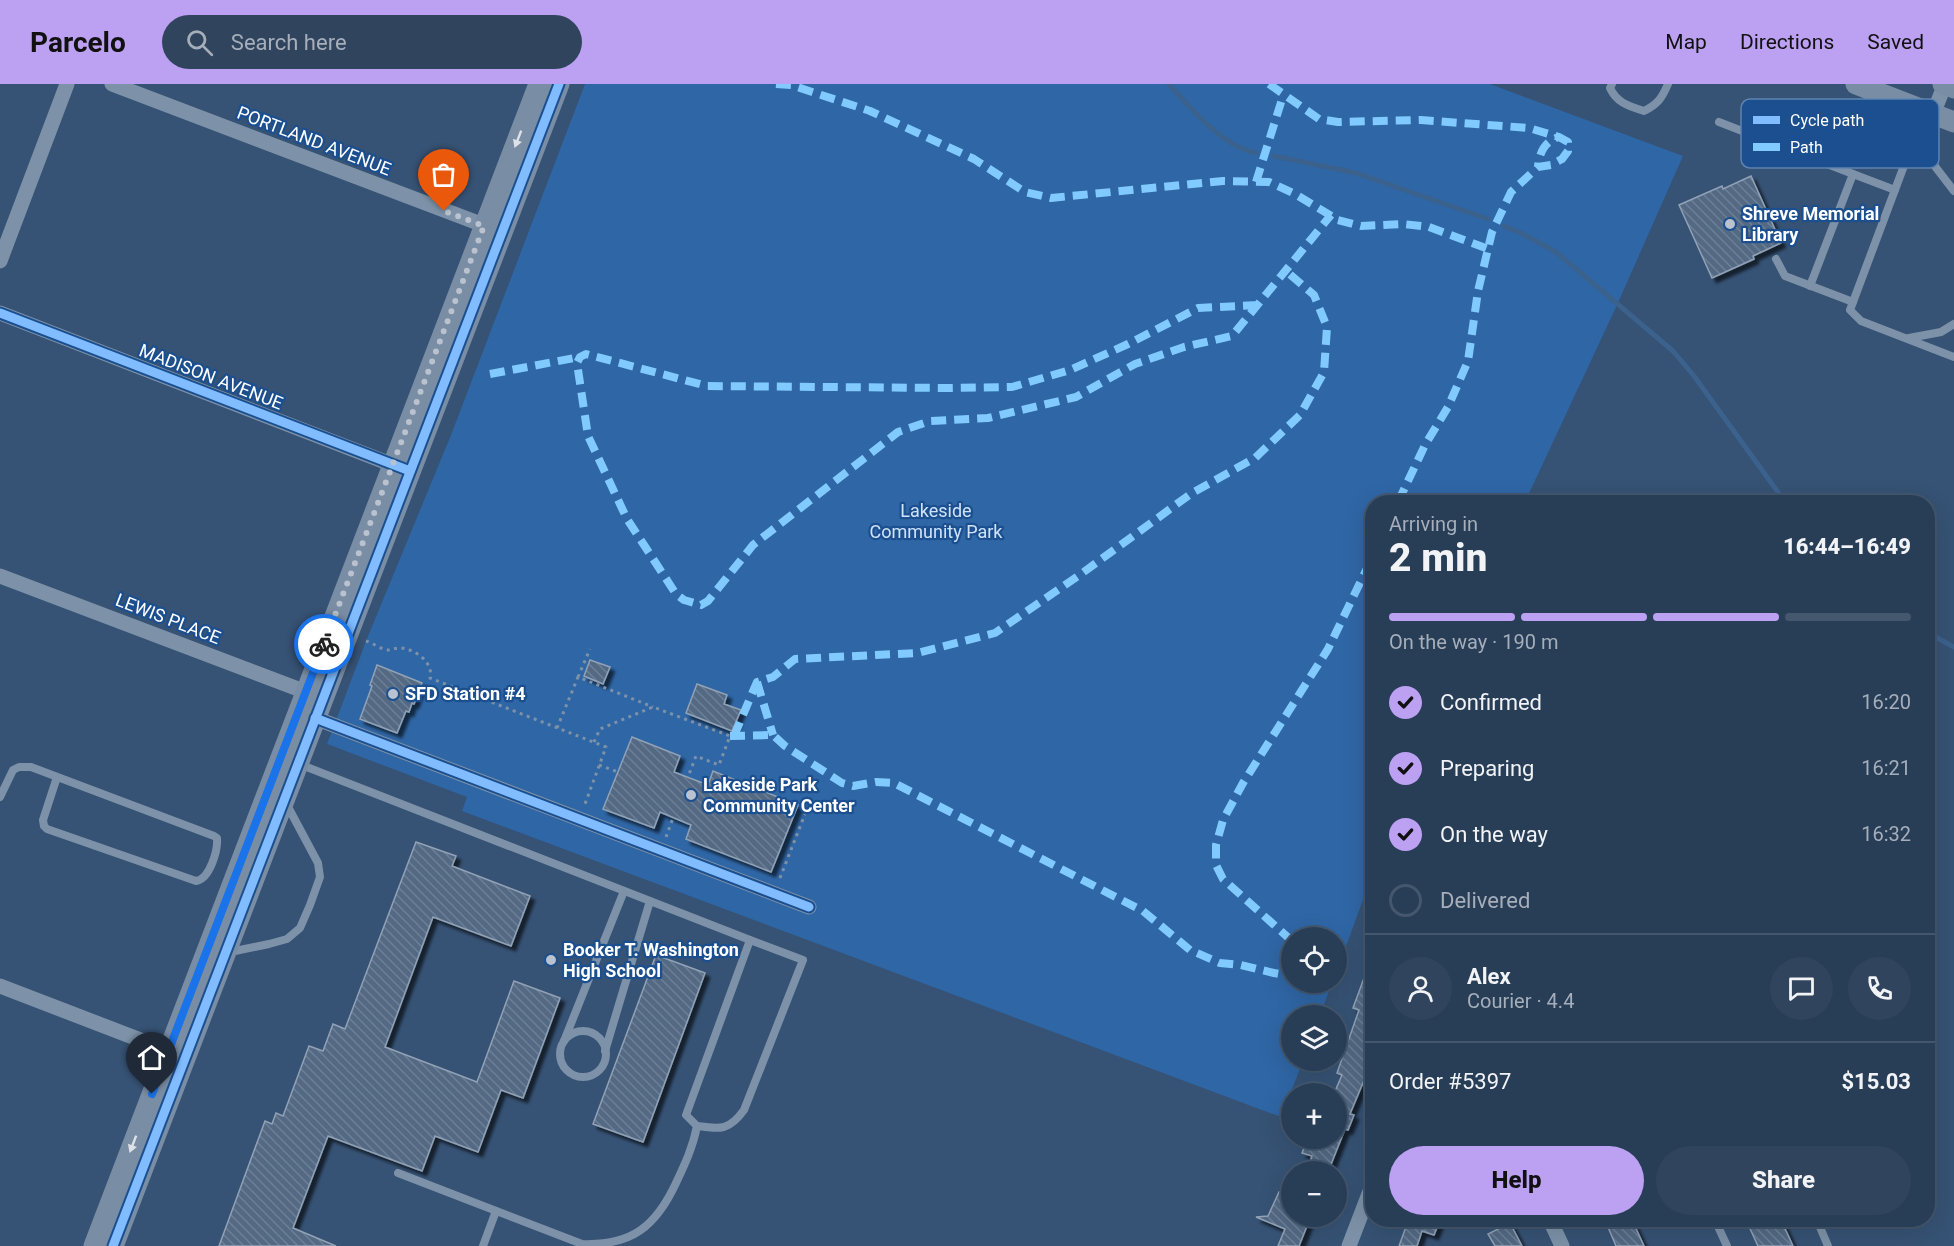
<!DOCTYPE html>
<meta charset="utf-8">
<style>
body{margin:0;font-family:Roboto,sans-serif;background:#30455d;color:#f1f3f6;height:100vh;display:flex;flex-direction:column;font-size:22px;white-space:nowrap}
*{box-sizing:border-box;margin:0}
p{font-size:20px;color:#a5aeba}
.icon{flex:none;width:33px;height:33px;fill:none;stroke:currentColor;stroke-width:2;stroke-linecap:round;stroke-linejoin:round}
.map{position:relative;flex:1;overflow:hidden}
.drawer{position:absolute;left:1365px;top:411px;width:570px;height:732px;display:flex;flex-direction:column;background:#283e57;border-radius:24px;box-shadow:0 6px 24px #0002,0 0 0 2px #44576d}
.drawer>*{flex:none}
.buttons{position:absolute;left:1281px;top:843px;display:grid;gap:12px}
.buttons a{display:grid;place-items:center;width:66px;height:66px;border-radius:50%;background:#283e57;box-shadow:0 6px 24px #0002,0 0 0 2px #44576d;font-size:30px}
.pin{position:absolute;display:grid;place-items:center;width:51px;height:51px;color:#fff;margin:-62px -26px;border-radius:50% 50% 50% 0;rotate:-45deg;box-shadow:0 0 6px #0007}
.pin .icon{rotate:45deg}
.courier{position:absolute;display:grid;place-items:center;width:60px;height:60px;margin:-30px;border:4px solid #1a73e8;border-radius:50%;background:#fff;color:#222;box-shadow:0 2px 8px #0007}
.head em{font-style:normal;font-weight:800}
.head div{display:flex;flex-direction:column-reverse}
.head{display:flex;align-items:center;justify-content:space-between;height:102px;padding:0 24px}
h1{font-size:39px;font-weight:800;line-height:45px}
.bar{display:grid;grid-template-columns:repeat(4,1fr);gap:9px 6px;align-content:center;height:72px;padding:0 24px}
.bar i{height:8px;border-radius:4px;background:#44576d}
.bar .current{background:#bca0f2}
.bar p{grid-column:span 4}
.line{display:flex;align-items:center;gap:15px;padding:0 24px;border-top:2px solid #44576d}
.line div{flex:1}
.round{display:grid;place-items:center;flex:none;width:63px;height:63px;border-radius:32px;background:#30455d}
ol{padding:0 24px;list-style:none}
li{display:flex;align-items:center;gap:18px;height:66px}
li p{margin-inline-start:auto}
li .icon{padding:6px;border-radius:50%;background:#bca0f2;color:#111;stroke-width:4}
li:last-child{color:#a5aeba}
li i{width:33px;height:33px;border:3px solid #44576d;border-radius:50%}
.button{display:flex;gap:12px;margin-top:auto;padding:12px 24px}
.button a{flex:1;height:69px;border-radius:36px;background:#bca0f2;color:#111;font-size:24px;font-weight:800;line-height:69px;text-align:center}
.button a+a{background:#30455d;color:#f1f3f6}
header{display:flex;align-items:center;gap:36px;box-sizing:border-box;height:84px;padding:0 30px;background:#bca0f2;color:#111}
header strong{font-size:28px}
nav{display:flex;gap:33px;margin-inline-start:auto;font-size:21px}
.search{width:420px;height:54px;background:#30455d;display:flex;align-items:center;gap:15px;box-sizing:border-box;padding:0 21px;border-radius:33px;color:#a5aeba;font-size:22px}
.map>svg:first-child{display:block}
.green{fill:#2f66a5}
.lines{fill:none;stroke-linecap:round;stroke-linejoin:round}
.stream{stroke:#3b618d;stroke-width:5}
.building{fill:url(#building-back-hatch);stroke:#92a2b6;stroke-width:1.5;filter:url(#shadow)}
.path{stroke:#7d92a8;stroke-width:3;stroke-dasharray:3 4.5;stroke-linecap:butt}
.lane{stroke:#7d92a8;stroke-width:8}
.street{stroke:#7d92a8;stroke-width:15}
.secondary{stroke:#798da4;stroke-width:21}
.quiet{stroke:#80caff;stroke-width:8;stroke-dasharray:15 8;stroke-linecap:butt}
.cycleway-casing{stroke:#1b4f8f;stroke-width:13}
.cycleway{stroke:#80bcff;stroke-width:9}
.oneway{fill:#dee2e8}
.done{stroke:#b9c2ce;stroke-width:6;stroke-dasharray:0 10.8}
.route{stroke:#1a73e8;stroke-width:8}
.poi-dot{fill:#b9c2ce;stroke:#1b4f8f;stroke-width:2}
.labels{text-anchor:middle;stroke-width:4.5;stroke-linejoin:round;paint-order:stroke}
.street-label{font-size:18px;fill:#fff;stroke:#1b4f8f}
.poi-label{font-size:18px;font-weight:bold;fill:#fff;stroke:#1b4f8f;text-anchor:start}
.park-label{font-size:18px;fill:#cfe3fa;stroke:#1b4f8f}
.key{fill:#1b4f8f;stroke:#5f84b1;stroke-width:1.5}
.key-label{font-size:16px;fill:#fff}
</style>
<header>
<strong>Parcelo</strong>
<div class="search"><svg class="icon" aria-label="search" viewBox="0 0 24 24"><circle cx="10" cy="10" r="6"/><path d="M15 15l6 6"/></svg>Search here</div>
<nav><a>Map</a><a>Directions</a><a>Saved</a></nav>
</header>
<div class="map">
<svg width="1954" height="1162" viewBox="0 0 1954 1162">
<defs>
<pattern id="building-back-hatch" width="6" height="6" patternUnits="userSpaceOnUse" patternTransform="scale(1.5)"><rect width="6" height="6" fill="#526984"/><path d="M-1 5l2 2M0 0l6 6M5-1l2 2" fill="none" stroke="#6c8096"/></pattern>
<filter id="shadow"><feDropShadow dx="4.5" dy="4.5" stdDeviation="1.5" flood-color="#0009"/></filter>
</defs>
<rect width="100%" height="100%" fill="#365274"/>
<path class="green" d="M585,0H1490L1683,72L1617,221L1525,418H1372V791L1337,887L1336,854H1292V898L1332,899L1320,931L1292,932V976L1303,977L1281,1033L462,727L467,713L327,660L366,557L451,351Z"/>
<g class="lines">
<g class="stream">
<path d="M1169,0C1190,24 1223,63 1256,69"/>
<path d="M1274,72L1356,89L1488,135"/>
<path d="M1504,142L1521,149L1556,168L1673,267L1694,292L1785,418"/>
<path d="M1928,549L1954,563"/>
</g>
</g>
<g class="building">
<path d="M1751,92L1781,159L1753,172L1754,175L1712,194L1679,121L1722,102L1723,105Z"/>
<path d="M590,576L610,583L603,600L584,592Z"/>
<path d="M377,581L422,599L414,620L412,619L409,628L406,627L397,649L360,635L372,602L370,601Z"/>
<path d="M697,600L727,611L724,620L741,626L732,647L686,629Z"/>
<path d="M632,653L680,672L674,688L708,701L713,687L798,721L771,788L686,755L691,741L660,728L654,744L603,725Z"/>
<path d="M416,758L456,772L452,782L530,812L511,862L433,833L385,963L477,998L514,897L560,914L523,1014L501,1006L478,1068L435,1052L422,1087L328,1052L293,1144L336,1162H219L265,1037L272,1040L276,1029L283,1032L309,962L323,967L333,940L345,945Z"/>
<path d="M656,871L705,889L643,1058L593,1040Z"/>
<path d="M1371,875L1372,977L1350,1030L1354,1031L1348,1046L1345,1045L1328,1088H1307L1312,1072L1302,1069L1308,1054H1336V1005L1342,991L1337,989L1359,926L1353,924Z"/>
<path d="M1279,1108L1292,1113V1132H1311L1299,1162H1278L1285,1145L1256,1133L1268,1132Z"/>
<path d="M1396,1136H1440L1434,1151L1422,1147L1417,1162H1399L1407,1140Z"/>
<path d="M1605,1136H1632L1644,1162H1616Z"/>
<path d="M1746,1136H1781L1793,1162H1758Z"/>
<path d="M1510,1139L1522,1162H1495L1488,1150Z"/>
</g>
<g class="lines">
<g class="path">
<path d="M366,557C373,559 382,566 389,566C392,566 395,564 399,564C414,564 434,578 430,594L606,663L585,720"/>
<path d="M578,593L590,565"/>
<path d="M557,644L578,593L653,623"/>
<path d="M594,658L600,645L653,623L730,652L719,681L696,672L688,693"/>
<path d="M599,681L618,688"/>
<path d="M666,753L673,734"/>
<path d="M780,794L805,730"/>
</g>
<g class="lane">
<path d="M1612,0L1610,4C1617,19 1629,22 1644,27C1658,20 1662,14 1668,0"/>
<path d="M1932,31L1914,55L1850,226L1861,237L1954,273"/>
<path d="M1719,38L1853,90L1810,202"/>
<path d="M1914,55L1954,107"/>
<path d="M1853,90L1895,106"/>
<path d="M1776,175L1785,192L1853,218"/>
<path d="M1909,254L1941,248L1954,240"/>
<path d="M299,680L750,856L686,1031L697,1042C693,1063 685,1080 676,1099C656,1142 632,1162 582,1160L398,1089"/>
<path d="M0,713L13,686L19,683H31L214,752L217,754C218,766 210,795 196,797L47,745L44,742L43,736L57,693"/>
<path d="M230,868L269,860L287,855L300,844L310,821L320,793L318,779L287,721"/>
<circle cx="583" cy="970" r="23"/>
<path d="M564,957L624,807"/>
<path d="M605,967L650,817"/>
<path d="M697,1042C720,1045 729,1047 744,1026L803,876L750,856"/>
<path d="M1715,1136L1727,1162"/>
<path d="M1817,1136L1828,1162"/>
<path d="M483,1162L496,1127"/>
</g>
<g class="street">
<path d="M112,0L494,145"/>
<path d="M1933,30L1945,0"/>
<path d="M0,177L67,0"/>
<path d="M0,229L401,384"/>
<path d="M0,492L314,611"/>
<path d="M315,634L809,823"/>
<path d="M0,902L177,970"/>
<path d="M1550,1136L1562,1162"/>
<path d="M1349,1162L1372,1102"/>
</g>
<g class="secondary">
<path d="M1856,0L1954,38"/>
<path d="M1943,0L1954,4"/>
<path d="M94,1162L539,0"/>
<path d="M113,1162L559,0"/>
</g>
<g class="quiet">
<path d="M776,0L791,1L870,27L974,75L1025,108L1051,114L1223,97L1269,98L1295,110L1338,136L1361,142L1403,140L1429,143L1488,165"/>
<path d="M1269,0L1319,35L1338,38L1421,36L1529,44L1559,53"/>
<path d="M1256,98L1283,12"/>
<path d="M1258,221L1198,224L1128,260L1070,286L1012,303L945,304L707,302L586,270L580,273L577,279L588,352L627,435L676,510L684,516L701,521L708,517L753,461L898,348L930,337L988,334L1076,313L1135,280L1184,263L1232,252L1331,131"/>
<path d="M490,290L580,273"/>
<path d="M1398,418L1425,361L1448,323L1468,277L1478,207L1492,148L1511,108L1538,83L1551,81L1562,75L1568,67V58L1559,53C1545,57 1539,69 1538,83"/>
<path d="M757,598L773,651"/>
<path d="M730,652L773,651L785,662L842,699L853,702L876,698L894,699L1143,827L1190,866L1220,879L1241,881L1274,889L1286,891L1292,888"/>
<path d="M734,652L757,598L773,593L795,575L917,569L995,549L1081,490L1192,409L1255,374L1300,331L1324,288L1327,243L1314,211L1286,187"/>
<path d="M1292,857L1223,795L1216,781V761L1223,736L1243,699L1328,565L1372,474"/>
</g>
<defs>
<g id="cycleway">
<path d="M0,229L410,387"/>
<path d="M315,634L809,823"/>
<path d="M113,1162L559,0"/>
</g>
</defs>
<use href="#cycleway" class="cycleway-casing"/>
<use href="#cycleway" class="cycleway"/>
</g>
<defs><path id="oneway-solid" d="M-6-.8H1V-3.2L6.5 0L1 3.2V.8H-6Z" transform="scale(1.5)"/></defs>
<g class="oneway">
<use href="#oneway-solid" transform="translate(518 55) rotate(111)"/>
<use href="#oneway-solid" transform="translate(133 1060) rotate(111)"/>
</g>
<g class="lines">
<path class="done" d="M324,560L484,142L444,127"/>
<path class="route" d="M152,1010L324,560"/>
</g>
<g class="poi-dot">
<circle cx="1730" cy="140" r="6"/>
<circle cx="393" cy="610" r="6"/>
<circle cx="691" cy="711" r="6"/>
<circle cx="551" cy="876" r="6"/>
</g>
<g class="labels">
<g class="street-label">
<text transform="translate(314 57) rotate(21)" y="6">PORTLAND AVENUE</text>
<text transform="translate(211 293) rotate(21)" y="6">MADISON AVENUE</text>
<text transform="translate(168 535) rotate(21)" y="6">LEWIS PLACE</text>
</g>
<g class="poi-label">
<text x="1742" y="136">Shreve Memorial<tspan x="1742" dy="21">Library</tspan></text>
<text x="405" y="616">SFD Station #4</text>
<text x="703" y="707">Lakeside Park<tspan x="703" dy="21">Community Center</tspan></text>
<text x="563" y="872">Booker T. Washington<tspan x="563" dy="21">High School</tspan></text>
</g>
<g class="park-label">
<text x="936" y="433">Lakeside<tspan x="936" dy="21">Community Park</tspan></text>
</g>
</g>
<rect x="1741" y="15" width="198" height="69" rx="9" class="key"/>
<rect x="1753" y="32" width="27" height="8" fill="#80bcff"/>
<rect x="1753" y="59" width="27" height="8" fill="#80caff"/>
<g class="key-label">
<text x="1790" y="42">Cycle path</text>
<text x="1790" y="69">Path</text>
</g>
</svg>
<div class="buttons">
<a><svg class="icon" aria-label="locate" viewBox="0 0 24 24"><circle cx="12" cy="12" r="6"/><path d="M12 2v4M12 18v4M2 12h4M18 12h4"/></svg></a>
<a><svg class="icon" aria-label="layers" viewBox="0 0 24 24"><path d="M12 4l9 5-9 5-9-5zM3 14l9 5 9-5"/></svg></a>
<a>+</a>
<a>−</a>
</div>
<div class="pin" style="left:444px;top:127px;background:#ea580c"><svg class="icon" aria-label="bag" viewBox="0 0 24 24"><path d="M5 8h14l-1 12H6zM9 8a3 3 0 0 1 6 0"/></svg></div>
<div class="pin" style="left:152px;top:1010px;background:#1f2937"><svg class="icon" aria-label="home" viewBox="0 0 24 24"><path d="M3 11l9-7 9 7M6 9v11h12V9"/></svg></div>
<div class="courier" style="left:324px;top:560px"><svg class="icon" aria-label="bike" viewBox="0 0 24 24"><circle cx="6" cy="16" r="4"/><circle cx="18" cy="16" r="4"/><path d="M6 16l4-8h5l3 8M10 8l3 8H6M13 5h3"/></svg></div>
<section class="drawer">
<div class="head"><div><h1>2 min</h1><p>Arriving in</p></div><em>16:44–16:49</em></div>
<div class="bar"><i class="current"></i><i class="current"></i><i class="current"></i><i></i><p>On the way · 190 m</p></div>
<ol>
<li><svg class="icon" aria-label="check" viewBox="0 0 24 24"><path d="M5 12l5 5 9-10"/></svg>Confirmed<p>16:20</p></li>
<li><svg class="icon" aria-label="check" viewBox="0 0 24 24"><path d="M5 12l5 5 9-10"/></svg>Preparing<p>16:21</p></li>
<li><svg class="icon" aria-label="check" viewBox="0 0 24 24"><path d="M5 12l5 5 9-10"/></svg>On the way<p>16:32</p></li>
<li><i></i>Delivered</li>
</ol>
<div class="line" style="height:108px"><a class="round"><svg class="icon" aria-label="person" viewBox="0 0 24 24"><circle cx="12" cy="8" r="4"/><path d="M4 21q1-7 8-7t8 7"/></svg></a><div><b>Alex</b><p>Courier · 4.4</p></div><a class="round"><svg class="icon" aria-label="chat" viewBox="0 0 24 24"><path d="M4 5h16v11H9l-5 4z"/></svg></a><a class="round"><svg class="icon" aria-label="phone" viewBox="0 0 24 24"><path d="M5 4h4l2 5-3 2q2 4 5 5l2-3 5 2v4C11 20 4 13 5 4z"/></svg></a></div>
<div class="line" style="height:78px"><div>Order #5397</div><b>$15.03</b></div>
<div class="button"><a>Help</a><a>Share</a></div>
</section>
</div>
